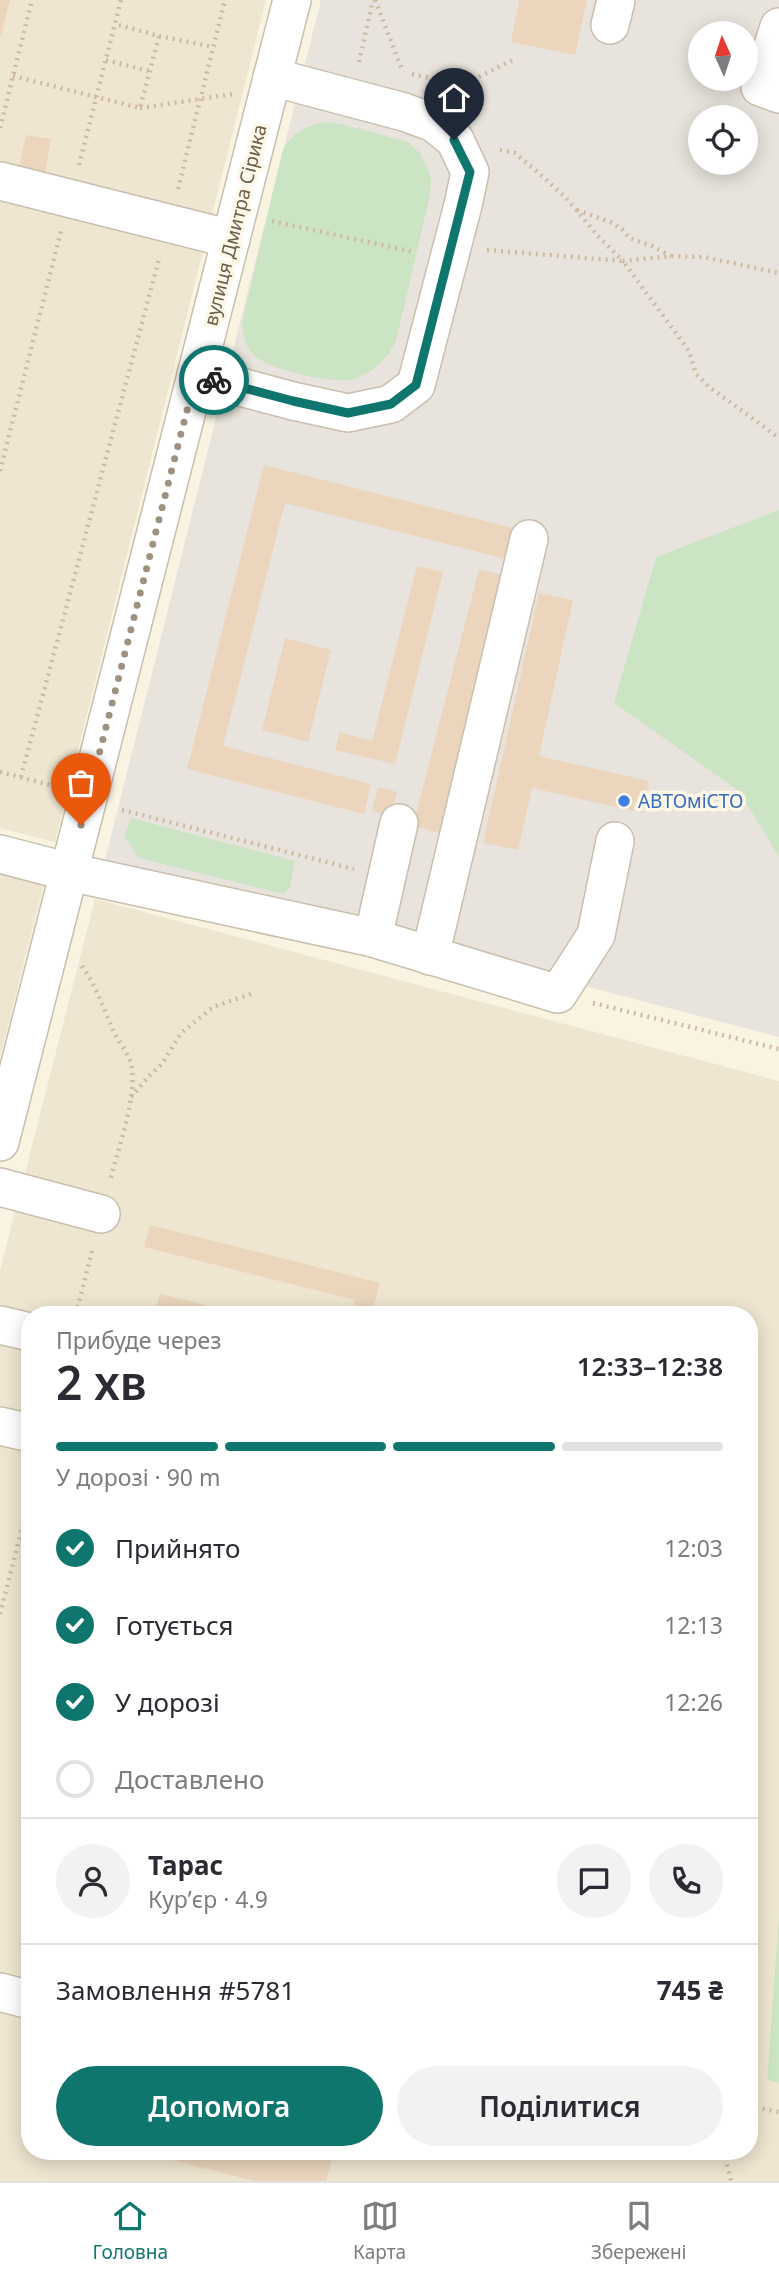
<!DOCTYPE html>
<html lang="uk">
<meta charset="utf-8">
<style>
body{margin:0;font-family:"Noto Sans",sans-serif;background:#f2f2f3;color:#2b2b33;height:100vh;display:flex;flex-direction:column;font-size:26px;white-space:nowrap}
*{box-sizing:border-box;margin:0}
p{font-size:23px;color:#7c7c81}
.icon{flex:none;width:38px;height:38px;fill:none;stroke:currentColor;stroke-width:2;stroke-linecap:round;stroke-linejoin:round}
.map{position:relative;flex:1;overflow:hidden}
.side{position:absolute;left:21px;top:1306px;width:737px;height:854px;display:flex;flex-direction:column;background:#fff;border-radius:28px;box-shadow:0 4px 18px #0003}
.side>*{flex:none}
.needle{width:46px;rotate:357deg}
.fabs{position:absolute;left:688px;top:21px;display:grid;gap:14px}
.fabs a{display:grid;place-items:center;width:70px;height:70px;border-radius:50%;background:#fff;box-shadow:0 4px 18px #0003;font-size:35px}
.pin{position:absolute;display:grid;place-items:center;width:60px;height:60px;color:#fff;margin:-72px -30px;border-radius:50% 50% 50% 0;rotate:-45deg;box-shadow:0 0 7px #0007}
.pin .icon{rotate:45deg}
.courier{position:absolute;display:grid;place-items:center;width:70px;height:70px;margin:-35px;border:5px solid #0f766e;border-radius:50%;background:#fff;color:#222;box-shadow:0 2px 9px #0007}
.headline em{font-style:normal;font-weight:600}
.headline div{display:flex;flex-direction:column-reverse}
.headline{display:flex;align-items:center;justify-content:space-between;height:119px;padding:0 35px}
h1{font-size:46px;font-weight:600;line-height:52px}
.bar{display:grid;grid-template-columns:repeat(4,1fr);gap:10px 7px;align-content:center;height:84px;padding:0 35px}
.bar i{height:9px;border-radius:5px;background:#e1e1e2}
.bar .active{background:#0f766e}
.bar p{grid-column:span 4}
.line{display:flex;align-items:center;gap:18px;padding:0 35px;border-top:2px solid #e1e1e2}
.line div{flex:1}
.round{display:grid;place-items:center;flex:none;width:74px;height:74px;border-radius:37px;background:#f2f2f3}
ol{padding:0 35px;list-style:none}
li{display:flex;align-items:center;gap:21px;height:77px}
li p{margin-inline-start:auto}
li .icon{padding:7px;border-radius:50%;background:#0f766e;color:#fff;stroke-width:4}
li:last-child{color:#7c7c81}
li i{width:38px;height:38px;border:4px solid #e1e1e2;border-radius:50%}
.primary-button{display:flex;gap:14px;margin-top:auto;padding:14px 35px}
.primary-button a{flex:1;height:80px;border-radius:42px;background:#0f766e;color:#fff;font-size:28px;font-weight:600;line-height:80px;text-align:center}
.primary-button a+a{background:#f2f2f3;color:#2b2b33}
.dock{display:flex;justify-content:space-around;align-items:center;height:98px;border-top:2px solid #e1e1e2;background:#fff;font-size:19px;color:#7c7c81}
.dock a{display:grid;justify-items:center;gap:4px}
.dock .active{color:#0f766e}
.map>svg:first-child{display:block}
.residential{fill:#efe6d1;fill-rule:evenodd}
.industrial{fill:#e8e4dd;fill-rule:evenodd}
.green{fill:#cbe4c3}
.building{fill:#ebd6bd}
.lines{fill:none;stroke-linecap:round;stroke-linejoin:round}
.minor-casing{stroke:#cabead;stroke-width:40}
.path{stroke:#cfb9a1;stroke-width:4.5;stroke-dasharray:2 5;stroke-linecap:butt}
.minor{stroke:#fff;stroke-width:37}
.done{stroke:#9e9180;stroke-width:7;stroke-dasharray:0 12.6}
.route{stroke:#0f766e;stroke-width:9}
.shop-dot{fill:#3f7fe0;stroke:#fcf7e7;stroke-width:2.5}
.labels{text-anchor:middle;stroke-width:7;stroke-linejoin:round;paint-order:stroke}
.street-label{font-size:19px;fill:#6d5c4c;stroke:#fcf7e7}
.shop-label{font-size:19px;fill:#366cbe;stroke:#fcf7e7;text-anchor:start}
</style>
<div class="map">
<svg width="779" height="2181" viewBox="0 0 779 2181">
<rect width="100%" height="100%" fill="#f9f3e2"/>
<g class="residential">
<path d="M0,0H266L55,842L0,828Z"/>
<path d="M0,872L44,883L0,1057Z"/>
<path d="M95,899L779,1081V1914L767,2080L779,2083V2181H0V1271ZM30,1314H749V2151H30Z"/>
</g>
<path class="industrial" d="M321,0H779V1037L105,860ZM700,33H746V79H700ZM700,117H746V163H700Z"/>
<g class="green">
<path d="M326,122L341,124L408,142L420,153L426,165L431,179L430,195L396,341C388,358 375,371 357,378C338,386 272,370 256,357C246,349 243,336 242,323L283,149C296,131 304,126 326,122Z"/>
<path d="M779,510V857L739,791L614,703L656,557Z"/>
<path d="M131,818L295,861L290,887L283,894L139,858L124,836Z"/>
<path d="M779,1914V2083L767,2080Z"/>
</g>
<g class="building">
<path d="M0,0H10L1,36H0Z"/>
<path d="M519,0H587L575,55L511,42Z"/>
<path d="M26,135L51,139L45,173L19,168Z"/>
<path d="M264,465L517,529L510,560L285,503L223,746L371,784L364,814L187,769Z"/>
<path d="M417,566L443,572L395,764L335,750L340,732L372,741Z"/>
<path d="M479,569L506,576L440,833L413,826Z"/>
<path d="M539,593L573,600L539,756L649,781L642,813L532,788L518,850L483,843Z"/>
<path d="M285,638L331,650L308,742L262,730Z"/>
<path d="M378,787L397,792L390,816L372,811Z"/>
<path d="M150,1225L380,1283L372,1314H351L355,1300L144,1247Z"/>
<path d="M160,1294L240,1313L239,1314H154Z"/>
<path d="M29,2103H30V2124L24,2122Z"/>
<path d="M139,2151H334L326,2181H253Z"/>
</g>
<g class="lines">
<defs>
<g id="minor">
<path d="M610,25L616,0"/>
<path d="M779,27L760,87L779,94"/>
<path d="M0,181L231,239"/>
<path d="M196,375L293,401L348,413L391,404L416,385L463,205L470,172L455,140L434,123L404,112L272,77"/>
<path d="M0,854L69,872L373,938L558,994L596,935L615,841"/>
<path d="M373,938L399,823"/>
<path d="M430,956L529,539"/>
<path d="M0,1142L292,0"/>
<path d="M0,1187L101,1214"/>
<path d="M0,1325L30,1332"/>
<path d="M0,1426L30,1433"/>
<path d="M0,1992L30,2000"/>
</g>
</defs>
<use href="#minor" class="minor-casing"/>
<g class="path">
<path d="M375,0L403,72"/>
<path d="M159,36L214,47"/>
<path d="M106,60L149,71"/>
<path d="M359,62L373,0"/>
<path d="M412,74L462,85L513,60"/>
<path d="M13,76L140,108L159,36L115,24"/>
<path d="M140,108L233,94"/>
<path d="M0,128L32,0"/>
<path d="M500,150L515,153L542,176L566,198L599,237L623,261L671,256L704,257L779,273"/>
<path d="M79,165L121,0"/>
<path d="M178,189L225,0"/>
<path d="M577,210L613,223L622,229L629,238L652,246L671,256"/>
<path d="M272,221L414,252"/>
<path d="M487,250L623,261L689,351L696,374L708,386L779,438"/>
<path d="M0,471L61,231"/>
<path d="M0,772L54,786"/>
<path d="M21,777L159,259"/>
<path d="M122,810L354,869"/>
<path d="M82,966C96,986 104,1009 113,1030C119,1043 130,1054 132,1069C136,1102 118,1148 110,1181"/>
<path d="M593,1003L779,1049"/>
<path d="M131,1097L149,1076L162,1064L181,1033L213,1007L251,994"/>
<path d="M76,1314L93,1247"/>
<path d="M0,1614L30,1497"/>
<path d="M749,1735L752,1749L749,1786"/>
<path d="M749,2106L779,2112"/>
<path d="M724,2151L731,2181"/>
</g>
<use href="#minor" class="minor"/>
</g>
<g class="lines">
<path class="done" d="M81,825L196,375L214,380"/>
<path class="route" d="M214,380L293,401L348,413L391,404L416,385L470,172L454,140"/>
</g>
<circle class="shop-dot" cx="624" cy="801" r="7"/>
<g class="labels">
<g class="street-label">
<text transform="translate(235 225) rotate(-76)" y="7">вулиця Дмитра Сірика</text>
</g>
<g class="shop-label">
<text x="638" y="808">АВТОміСТО</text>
</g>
</g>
</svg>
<div class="fabs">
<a><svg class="needle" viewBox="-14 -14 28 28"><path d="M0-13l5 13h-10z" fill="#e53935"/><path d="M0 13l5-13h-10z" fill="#7c7c81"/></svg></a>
<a><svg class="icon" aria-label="locate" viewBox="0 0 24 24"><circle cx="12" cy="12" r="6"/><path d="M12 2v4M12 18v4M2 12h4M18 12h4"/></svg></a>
</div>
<div class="pin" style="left:81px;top:825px;background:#ea580c"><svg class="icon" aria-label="bag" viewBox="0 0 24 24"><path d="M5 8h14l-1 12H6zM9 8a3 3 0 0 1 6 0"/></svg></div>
<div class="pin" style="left:454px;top:140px;background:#1f2937"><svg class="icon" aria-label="home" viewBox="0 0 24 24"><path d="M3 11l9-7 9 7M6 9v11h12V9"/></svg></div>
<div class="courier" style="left:214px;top:380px"><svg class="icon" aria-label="bike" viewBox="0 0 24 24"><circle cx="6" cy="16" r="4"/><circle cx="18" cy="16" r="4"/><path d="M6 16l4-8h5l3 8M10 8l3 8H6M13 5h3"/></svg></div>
<section class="side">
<div class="headline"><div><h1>2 хв</h1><p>Прибуде через</p></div><em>12:33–12:38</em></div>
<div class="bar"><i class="active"></i><i class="active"></i><i class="active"></i><i></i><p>У дорозі · 90 m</p></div>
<ol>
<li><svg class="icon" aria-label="check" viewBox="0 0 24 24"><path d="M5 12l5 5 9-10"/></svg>Прийнято<p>12:03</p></li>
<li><svg class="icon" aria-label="check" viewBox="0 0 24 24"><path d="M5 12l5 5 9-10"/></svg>Готується<p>12:13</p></li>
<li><svg class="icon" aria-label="check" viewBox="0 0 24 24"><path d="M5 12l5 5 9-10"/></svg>У дорозі<p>12:26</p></li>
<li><i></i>Доставлено</li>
</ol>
<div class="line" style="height:126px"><a class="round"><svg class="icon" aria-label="person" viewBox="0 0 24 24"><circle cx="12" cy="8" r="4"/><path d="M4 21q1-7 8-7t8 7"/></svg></a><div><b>Тарас</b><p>Кур’єр · 4.9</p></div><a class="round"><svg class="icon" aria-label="chat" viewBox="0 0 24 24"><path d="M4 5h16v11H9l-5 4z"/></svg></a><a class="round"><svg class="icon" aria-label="phone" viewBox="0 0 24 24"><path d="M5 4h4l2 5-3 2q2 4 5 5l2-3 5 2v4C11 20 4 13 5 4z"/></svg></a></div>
<div class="line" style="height:91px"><div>Замовлення #5781</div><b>745 ₴</b></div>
<div class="primary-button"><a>Допомога</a><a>Поділитися</a></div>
</section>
</div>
<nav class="dock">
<a class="active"><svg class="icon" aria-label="home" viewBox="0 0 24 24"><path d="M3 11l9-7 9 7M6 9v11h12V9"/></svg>Головна</a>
<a><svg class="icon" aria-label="map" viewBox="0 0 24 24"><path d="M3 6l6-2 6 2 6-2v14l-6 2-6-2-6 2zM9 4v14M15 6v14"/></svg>Карта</a>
<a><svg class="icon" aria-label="saved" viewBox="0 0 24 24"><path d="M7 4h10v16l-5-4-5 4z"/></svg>Збережені</a>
</nav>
